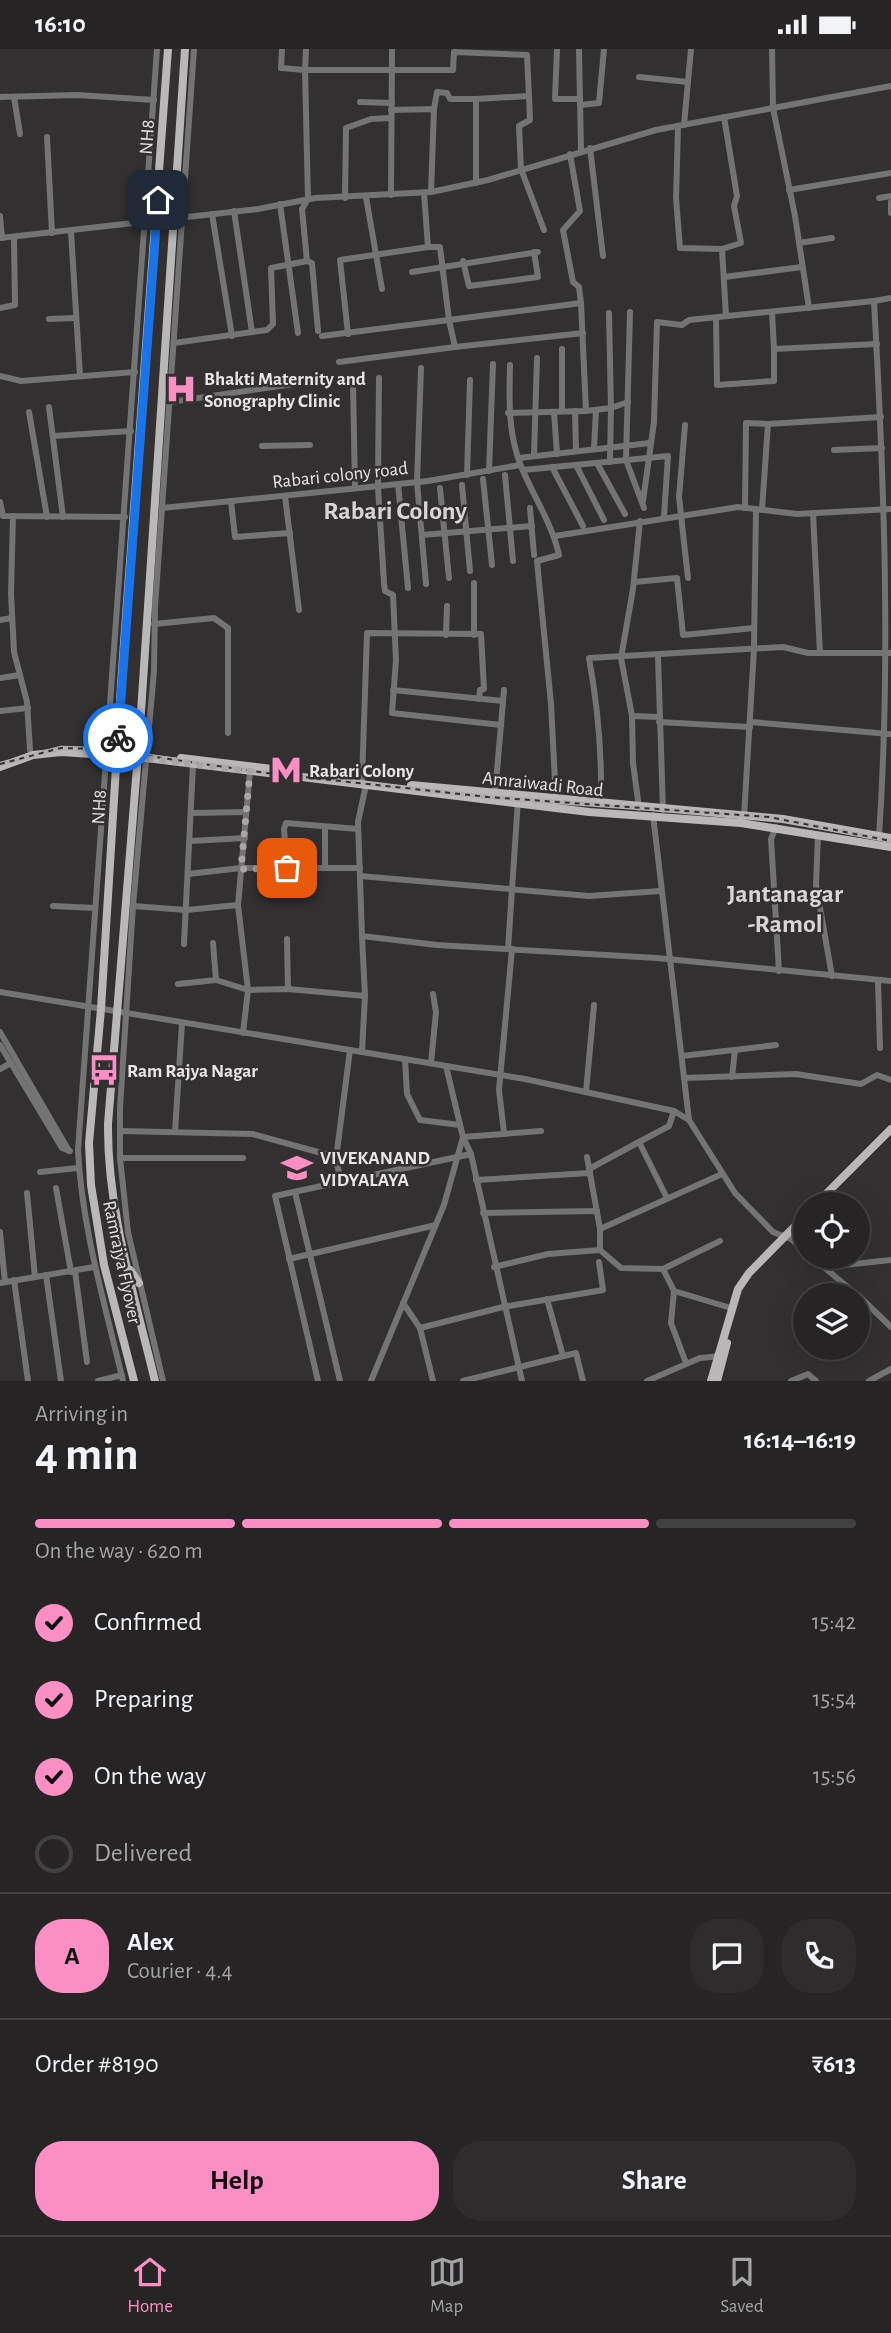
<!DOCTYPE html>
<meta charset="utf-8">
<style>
body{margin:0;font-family:"Alegreya Sans",sans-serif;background:#2e2c2d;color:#f1f3f6;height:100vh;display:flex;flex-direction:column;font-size:26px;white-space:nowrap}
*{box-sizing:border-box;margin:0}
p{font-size:23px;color:#a4a4a7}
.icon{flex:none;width:38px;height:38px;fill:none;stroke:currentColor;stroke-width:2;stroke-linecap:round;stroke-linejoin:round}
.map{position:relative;height:1332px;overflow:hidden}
.panel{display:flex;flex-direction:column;background:#262425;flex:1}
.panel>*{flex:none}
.fabs{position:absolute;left:793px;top:1143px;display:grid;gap:14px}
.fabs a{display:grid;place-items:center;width:77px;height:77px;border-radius:50%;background:#262425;box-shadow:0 7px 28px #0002,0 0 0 2px #424142;font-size:35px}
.pin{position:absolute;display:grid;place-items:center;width:60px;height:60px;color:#fff;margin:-30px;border-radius:14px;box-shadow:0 4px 10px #0006}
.courier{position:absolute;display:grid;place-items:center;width:70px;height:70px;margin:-35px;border:5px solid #1a73e8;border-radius:50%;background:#fff;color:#222;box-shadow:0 2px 9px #0007}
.head em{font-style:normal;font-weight:700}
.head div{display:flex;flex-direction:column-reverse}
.head{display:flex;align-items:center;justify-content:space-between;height:119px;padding:0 35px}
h1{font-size:46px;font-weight:700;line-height:52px}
.bar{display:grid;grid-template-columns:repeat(4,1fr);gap:10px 7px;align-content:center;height:84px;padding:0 35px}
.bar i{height:9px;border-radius:5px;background:#424142}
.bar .on{background:#fb8fc4}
.bar p{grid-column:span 4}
.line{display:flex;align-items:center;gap:18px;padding:0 35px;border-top:2px solid #424142}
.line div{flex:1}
.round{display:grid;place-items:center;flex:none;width:74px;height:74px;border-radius:28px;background:#2e2c2d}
ol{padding:0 35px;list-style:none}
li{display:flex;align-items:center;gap:21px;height:77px}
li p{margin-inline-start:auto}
li .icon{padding:7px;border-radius:50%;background:#fb8fc4;color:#111;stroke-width:4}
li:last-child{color:#a4a4a7}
li i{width:38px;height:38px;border:4px solid #424142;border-radius:50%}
.cta{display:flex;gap:14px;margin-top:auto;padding:14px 35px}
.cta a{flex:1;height:80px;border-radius:28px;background:#fb8fc4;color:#111;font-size:28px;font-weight:700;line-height:80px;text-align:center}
.cta a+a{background:#2e2c2d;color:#f1f3f6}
.status{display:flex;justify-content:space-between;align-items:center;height:49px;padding:0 35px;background:#262425;direction:ltr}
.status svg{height:19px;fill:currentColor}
.menu{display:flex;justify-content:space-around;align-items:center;height:98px;border-top:2px solid #424142;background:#262425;font-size:19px;color:#a4a4a7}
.menu a{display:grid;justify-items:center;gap:4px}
.menu .on{color:#fb8fc4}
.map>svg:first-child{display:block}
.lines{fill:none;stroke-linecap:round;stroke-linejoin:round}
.minor{stroke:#757475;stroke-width:6}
.major{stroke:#bab7b8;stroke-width:8}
.rail-casing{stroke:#afadae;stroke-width:4.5}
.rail{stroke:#323031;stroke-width:2;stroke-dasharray:5;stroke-linecap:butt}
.done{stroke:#a8a6a7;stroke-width:7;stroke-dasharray:0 12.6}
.route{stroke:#1a73e8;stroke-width:9}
.labels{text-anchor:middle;stroke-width:5;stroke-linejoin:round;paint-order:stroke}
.street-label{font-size:19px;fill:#e7e5e6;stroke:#323031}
.poi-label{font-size:19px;font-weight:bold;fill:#e7e5e6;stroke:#323031;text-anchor:start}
.district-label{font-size:26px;font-weight:bold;fill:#d8d5d6;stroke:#323031}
</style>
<div class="status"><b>16:10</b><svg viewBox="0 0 49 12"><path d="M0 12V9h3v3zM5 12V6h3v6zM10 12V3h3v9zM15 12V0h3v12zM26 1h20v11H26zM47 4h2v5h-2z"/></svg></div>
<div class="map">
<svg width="891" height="1332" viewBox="0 0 891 1332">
<rect width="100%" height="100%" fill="#323031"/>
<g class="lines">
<g class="minor">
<path d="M282,0L281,19L305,21L308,150L302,160L307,212"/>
<path d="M306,0L305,21H453L454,3L527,6L529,47"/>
<path d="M557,0L555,50H580"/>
<path d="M579,0L581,102"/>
<path d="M772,0L773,59L795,167L809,259"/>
<path d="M639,28L688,33"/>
<path d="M0,48L77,46L154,51"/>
<path d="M14,48L20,85"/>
<path d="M360,53L392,54"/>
<path d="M580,56L599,54L604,0"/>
<path d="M434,60L437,43L447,44L450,50H476"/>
<path d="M391,61L434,60L431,143"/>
<path d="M724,68L737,147L734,157L741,194L722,200L726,267"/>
<path d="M684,76L691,0"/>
<path d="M678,77L676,149L680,199L722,200"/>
<path d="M47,88L52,184"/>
<path d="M590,99L603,207"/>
<path d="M570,105L580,162L563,181L573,233L579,238L581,254"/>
<path d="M476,134V50L529,47L530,71L519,77L521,120L544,181"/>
<path d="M789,141L891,124"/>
<path d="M424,144L428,198H440L449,271L581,254L586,362L508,364"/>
<path d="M391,146L392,0"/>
<path d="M366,148L382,240"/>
<path d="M345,149L346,79L371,70L391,69"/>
<path d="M879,149L891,147"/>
<path d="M891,153V164"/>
<path d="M280,155L298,284"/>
<path d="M234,162L252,283"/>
<path d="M212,165L232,287"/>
<path d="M0,167L2,189"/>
<path d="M71,183L80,327"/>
<path d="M0,189L258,160L315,149L431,143L488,131L656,81L891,37"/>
<path d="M799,194L832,189"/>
<path d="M463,212L469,237L538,228L534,203"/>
<path d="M412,223L538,203"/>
<path d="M724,228L802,218"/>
<path d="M874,252L891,249"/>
<path d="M0,259L15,256L14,188"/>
<path d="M630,263L626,411L644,459"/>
<path d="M772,263L774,300L877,295"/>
<path d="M609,264L611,359L628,353"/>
<path d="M716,269L717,336L774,332V300"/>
<path d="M49,270L75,269"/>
<path d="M348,285L340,211L428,198"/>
<path d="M322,287L449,271L455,298L583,284"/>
<path d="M174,294L267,281L273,275L271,219L307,212L312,214L318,282"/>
<path d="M339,313L455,298"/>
<path d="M510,316C509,350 508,385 521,417C533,447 552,474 559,506L537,512L551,655L556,751"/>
<path d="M421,319L417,433L426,535"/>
<path d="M0,327L21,332L135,323"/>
<path d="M379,329L378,438L384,534L385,542L393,546L396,611L392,664L501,676"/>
<path d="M353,334L355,439"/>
<path d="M171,353L307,333"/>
<path d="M49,358L63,468"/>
<path d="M562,362V300"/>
<path d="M575,362L576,402"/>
<path d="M586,362L611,359L610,413"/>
<path d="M29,363L47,468"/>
<path d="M554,363L557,405"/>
<path d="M768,375L881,368"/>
<path d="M685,376L679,448L688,529"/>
<path d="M53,387L131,382"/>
<path d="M262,397L310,396"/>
<path d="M594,400L596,361"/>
<path d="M834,401L882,399"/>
<path d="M534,407L537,309"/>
<path d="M519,409L650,394"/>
<path d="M597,414L625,465"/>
<path d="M576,416L604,471"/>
<path d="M552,418L583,477"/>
<path d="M523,421L668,407L664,468"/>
<path d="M489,422L493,315"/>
<path d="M467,426L470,331"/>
<path d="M505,426L513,512"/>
<path d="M483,430L492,516"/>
<path d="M398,435L408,539"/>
<path d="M462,436L470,522"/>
<path d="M440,439L449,529"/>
<path d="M285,447L299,561"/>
<path d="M231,452L235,488L290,484"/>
<path d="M643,452L654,373L657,273L682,276L689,271L874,252C884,431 891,609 879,787"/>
<path d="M0,453L3,467L125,468"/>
<path d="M162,459L428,432L520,416"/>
<path d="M530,459L534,506"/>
<path d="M745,459L746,374L768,375L762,461"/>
<path d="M813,464L820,604"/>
<path d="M13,467L11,544L14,603L27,653L30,701"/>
<path d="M640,472L633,540L621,609L632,667L659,668"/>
<path d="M422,486L532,477"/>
<path d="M555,487L738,458L797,465L891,460"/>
<path d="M634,533L677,529L683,586L754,579"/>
<path d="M0,571L12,569"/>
<path d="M154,575L214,569L228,579V684"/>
<path d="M446,586L447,557"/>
<path d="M474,586V534"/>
<path d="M658,607L663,761"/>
<path d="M0,629L20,626"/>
<path d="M393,641L503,652"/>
<path d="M0,662L28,659"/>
<path d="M632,667L633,714L639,759"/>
<path d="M659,673L750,678"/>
<path d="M751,673L889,685"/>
<path d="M250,722L238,856L248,941L288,940L365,947"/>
<path d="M362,732L367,584L481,585L484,640L480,641L479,650"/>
<path d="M366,736L358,773L362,887L437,896L657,909L891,932"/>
<path d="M495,745L504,641"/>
<path d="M601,755C602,706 598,658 589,609L783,598L808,604H891"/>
<path d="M192,764L246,763"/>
<path d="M653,766L689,1071"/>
<path d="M744,768L754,600L756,460"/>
<path d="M776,778L771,790L779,922"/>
<path d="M818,786L816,836L832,927"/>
<path d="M190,792L245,789"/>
<path d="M287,819L284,780L286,774L358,780"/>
<path d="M325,819V780"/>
<path d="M188,825L241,819H360"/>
<path d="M360,827L589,847L660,842"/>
<path d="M53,857L95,859"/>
<path d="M133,857L186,861L238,856"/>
<path d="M362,887L365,947L362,1003"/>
<path d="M287,890L288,940"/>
<path d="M184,895L193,716"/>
<path d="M508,900L518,751"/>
<path d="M216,931L248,941L243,984"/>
<path d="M878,932L880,999"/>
<path d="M178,935L216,931L213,894"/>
<path d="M0,943L525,1030L674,1062L689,1071L735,1144L773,1183L791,1190L805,1202"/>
<path d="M0,983L69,1102"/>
<path d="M0,996L62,1099L70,1102"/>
<path d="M682,1007L776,996"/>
<path d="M405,1010L407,1045L420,1071L460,1076"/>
<path d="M431,1014L436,963L433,945"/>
<path d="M446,1017L463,1088L471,1105L522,1332"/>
<path d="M0,1020L11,1014"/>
<path d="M732,1028L735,1001"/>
<path d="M684,1029L796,1025L861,1035L877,1026L891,1031"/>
<path d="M586,1043L594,956"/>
<path d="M120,1082L253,1085L336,1108"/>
<path d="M175,1083L182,974"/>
<path d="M504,1084L499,1041L512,900"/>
<path d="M587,1108L600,1180"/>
<path d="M120,1109H243"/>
<path d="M589,1120L639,1093"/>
<path d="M40,1123L78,1119"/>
<path d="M476,1131L590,1124"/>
<path d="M341,1133L336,1110L350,1001"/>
<path d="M56,1139L71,1223"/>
<path d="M295,1143L340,1332"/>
<path d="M27,1144L35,1228"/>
<path d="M667,1149L639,1093L669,1077L674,1062"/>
<path d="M483,1164L597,1162"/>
<path d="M0,1183L5,1233"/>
<path d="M600,1201L621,1219L663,1220L674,1242L731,1259"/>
<path d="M812,1208L857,1246"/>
<path d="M289,1210L436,1176"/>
<path d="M494,1218L548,1205L600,1201V1180L722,1125"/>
<path d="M825,1218L891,1211"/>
<path d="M663,1220L720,1192"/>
<path d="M75,1222L87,1313"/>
<path d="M46,1226L61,1332"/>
<path d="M14,1231L28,1332"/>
<path d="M0,1234L94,1218"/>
<path d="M674,1242L671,1274L686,1314"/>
<path d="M858,1246L891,1278"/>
<path d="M547,1250L563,1307"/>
<path d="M403,1254L420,1279L433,1332"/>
<path d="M420,1279L503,1258L603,1241L599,1213"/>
<path d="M98,1332L122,1326"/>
<path d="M123,1332C105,1255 82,1180 78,1101L157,0"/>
<path d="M163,1332L128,1183L120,1109V1059L133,857L154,622L155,559L194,0"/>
<path d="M318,1332L275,1147L471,1105"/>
<path d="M371,1332L444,1156L463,1088L541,1082"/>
<path d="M463,1332L576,1304L583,1332"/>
<path d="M647,1332L700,1309L721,1307"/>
<path d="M791,1332L808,1325L816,1332"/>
<path d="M869,1332L891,1320"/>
</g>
<g class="major">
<path d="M181,709L297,723"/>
<path d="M0,718L33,706L61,703L138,708L589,763L741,774L891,798"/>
<path d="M411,736L783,770L891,789"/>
<path d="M816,1155L891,1080"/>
<path d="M130,1221L139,1234"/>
<path d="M134,1332L104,1216L91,1136L89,1094L101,960L122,621L168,0"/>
<path d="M155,1332C135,1248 107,1162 108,1075L139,693L185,0"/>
<path d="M711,1332L738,1240L749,1224L805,1167"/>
<path d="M717,1332L727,1294"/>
</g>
<defs>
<path id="rail" d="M0,715L61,699L100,700L266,724L488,748L769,768L891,792"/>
</defs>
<use href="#rail" class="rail-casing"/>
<use href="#rail" class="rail"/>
</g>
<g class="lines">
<path class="done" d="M118,689L117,706L250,722L241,820L287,819"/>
<path class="route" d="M118,689L158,151"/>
</g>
<defs>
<symbol id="hospital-bare" viewBox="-9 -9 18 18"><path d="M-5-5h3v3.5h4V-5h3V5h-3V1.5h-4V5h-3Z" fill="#fb8fc4" stroke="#323031" stroke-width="2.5" paint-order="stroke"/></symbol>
<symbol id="metro-bare" viewBox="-9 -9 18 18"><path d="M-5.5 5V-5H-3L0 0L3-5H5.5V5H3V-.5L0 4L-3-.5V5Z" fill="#fb8fc4" stroke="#323031" stroke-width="2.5" paint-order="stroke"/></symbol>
<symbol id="bus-bare" viewBox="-9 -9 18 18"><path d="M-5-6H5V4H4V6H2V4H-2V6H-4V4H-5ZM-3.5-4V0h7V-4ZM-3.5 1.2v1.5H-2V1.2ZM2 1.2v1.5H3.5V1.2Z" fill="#fb8fc4" stroke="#323031" stroke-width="2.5" paint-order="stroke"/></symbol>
<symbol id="school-bare" viewBox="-9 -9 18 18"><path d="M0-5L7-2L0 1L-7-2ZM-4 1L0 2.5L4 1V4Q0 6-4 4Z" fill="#fb8fc4" stroke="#323031" stroke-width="2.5" paint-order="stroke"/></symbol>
</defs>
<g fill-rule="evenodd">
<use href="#hospital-bare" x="159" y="318" width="44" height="44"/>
<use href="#metro-bare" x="264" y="699" width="44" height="44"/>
<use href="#bus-bare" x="82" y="999" width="44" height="44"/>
<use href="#school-bare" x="275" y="1097" width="44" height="44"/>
</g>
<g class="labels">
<g class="street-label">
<text transform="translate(146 88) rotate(-86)" y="7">NH8</text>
<text transform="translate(340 425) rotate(-6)" y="7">Rabari colony road</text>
<text transform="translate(543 734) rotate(6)" y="7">Amraiwadi Road</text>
<text transform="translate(98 758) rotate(-87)" y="7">NH8</text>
<text transform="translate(123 1213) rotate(78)" y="7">Ramrajya Flyover</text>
</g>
<g class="poi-label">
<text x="204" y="336">Bhakti Maternity and<tspan x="204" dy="22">Sonography Clinic</tspan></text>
<text x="309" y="728">Rabari Colony</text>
<text x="127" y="1028">Ram Rajya Nagar</text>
<text x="320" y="1115">VIVEKANAND<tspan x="320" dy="22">VIDYALAYA</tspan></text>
</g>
<g class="district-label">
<text x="395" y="470">Rabari Colony</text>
<text x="785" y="853">Jantanagar<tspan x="785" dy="30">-Ramol</tspan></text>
</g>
</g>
</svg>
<div class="fabs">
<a><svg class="icon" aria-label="locate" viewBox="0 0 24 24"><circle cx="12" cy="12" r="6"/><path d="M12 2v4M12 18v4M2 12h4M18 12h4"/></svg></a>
<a><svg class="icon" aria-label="layers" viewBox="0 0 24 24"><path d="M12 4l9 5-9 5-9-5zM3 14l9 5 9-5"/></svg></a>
</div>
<div class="pin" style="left:287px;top:819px;background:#ea580c"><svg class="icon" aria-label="bag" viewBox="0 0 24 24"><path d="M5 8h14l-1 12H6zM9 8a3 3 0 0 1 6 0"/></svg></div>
<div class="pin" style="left:158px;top:151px;background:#1f2937"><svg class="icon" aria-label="home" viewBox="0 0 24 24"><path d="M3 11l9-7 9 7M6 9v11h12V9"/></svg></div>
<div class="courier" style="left:118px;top:689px"><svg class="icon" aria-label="bike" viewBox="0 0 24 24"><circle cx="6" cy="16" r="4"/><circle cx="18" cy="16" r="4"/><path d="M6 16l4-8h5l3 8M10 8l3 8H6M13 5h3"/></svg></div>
</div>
<section class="panel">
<div class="head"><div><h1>4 min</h1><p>Arriving in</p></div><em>16:14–16:19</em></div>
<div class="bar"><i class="on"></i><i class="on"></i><i class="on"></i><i></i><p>On the way · 620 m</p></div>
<ol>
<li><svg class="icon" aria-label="check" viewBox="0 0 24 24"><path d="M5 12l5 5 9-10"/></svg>Confirmed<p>15:42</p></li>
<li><svg class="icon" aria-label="check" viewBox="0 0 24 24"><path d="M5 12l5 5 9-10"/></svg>Preparing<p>15:54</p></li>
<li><svg class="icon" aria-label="check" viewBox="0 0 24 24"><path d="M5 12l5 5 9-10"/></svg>On the way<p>15:56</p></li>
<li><i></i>Delivered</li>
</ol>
<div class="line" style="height:126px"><b class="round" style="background:#fb8fc4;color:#111">A</b><div><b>Alex</b><p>Courier · 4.4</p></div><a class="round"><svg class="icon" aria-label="chat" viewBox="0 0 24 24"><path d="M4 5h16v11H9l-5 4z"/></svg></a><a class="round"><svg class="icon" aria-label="phone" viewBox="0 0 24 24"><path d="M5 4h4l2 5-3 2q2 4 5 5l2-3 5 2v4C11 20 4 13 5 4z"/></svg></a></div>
<div class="line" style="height:91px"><div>Order #8190</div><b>₹613</b></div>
<div class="cta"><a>Help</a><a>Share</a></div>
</section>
<nav class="menu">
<a class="on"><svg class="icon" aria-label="home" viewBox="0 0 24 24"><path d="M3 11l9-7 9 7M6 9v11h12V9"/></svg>Home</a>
<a><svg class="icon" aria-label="map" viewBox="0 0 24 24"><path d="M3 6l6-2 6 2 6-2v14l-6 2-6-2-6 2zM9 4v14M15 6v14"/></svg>Map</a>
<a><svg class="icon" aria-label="saved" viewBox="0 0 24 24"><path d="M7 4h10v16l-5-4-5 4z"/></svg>Saved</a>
</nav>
